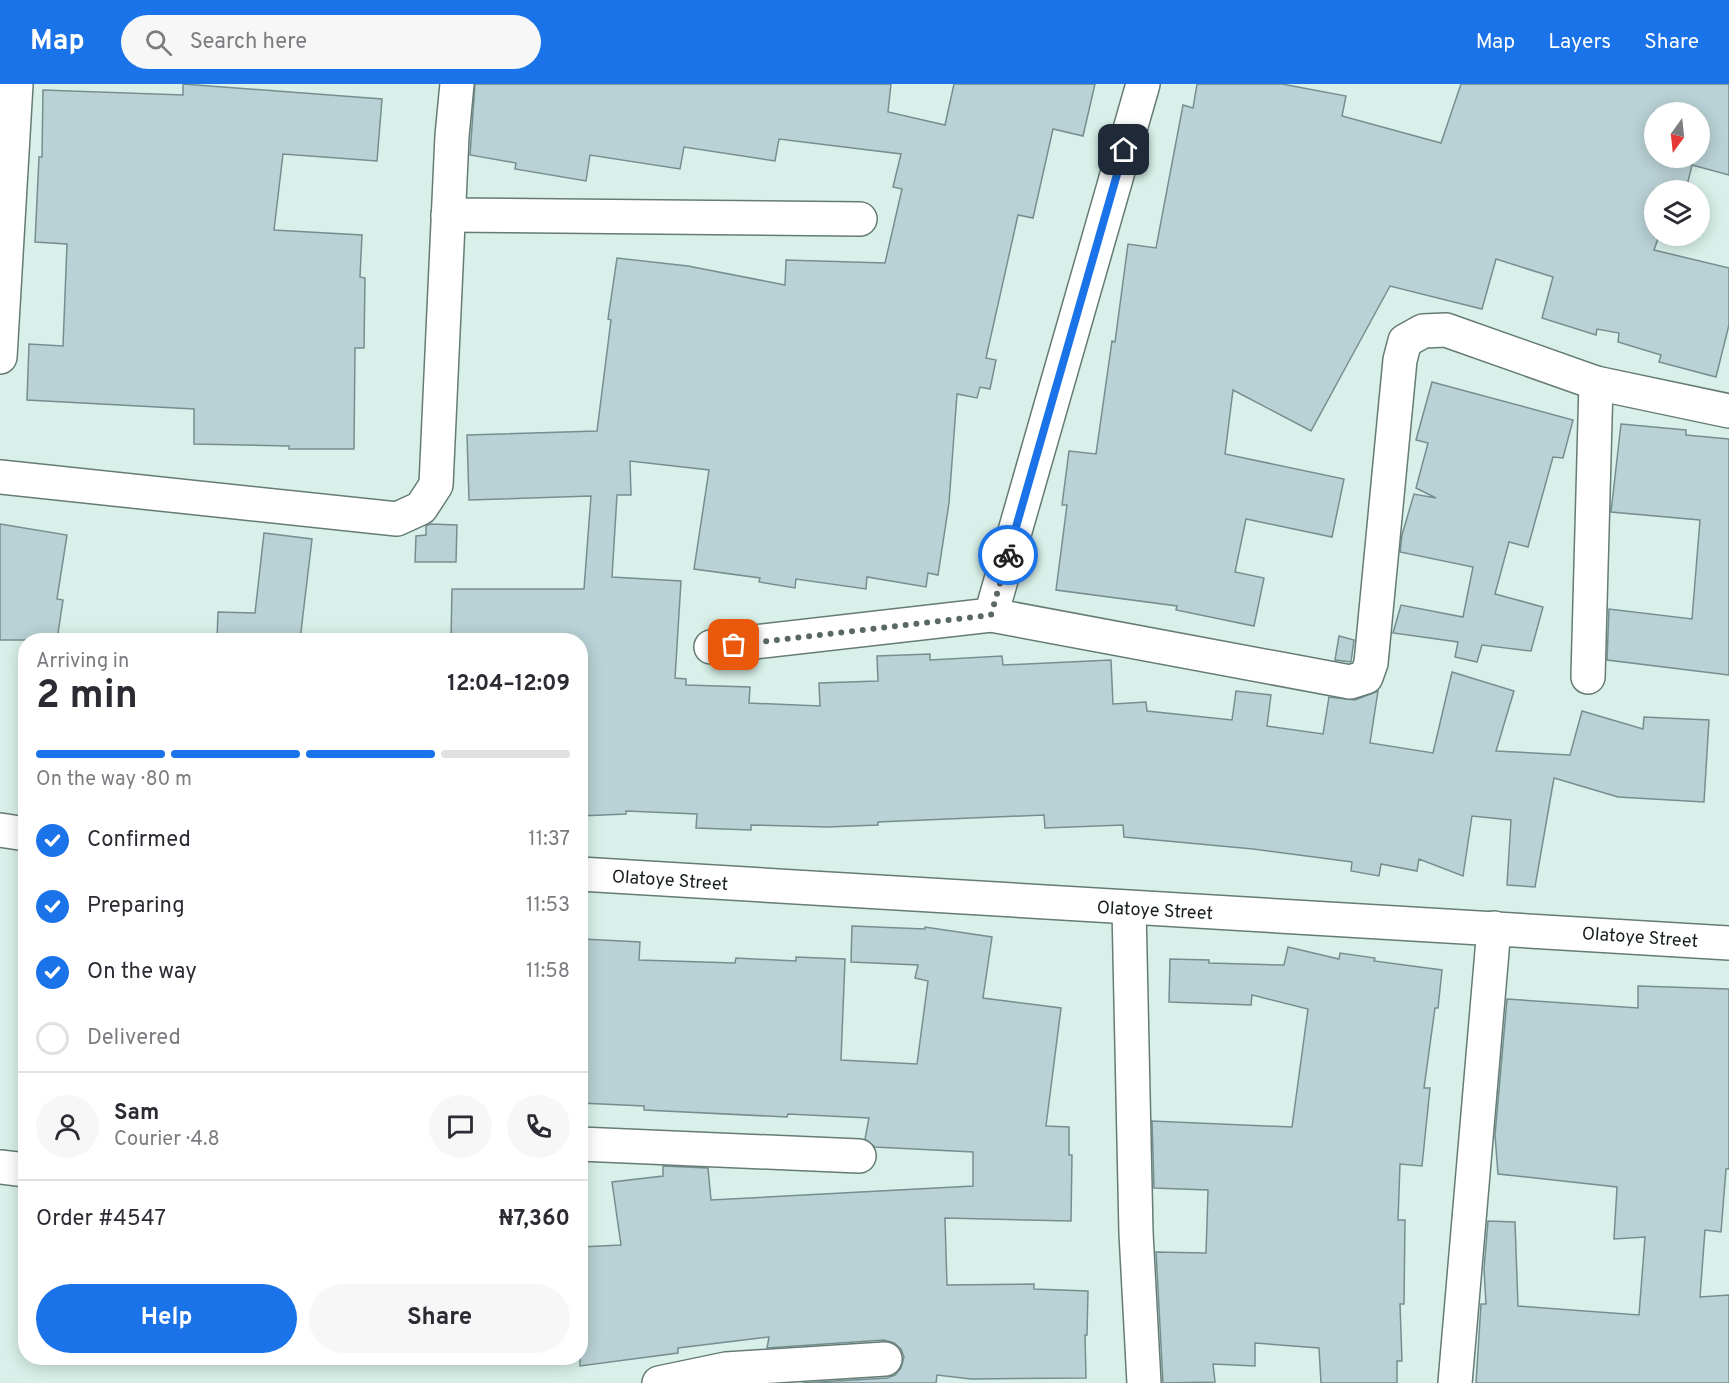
<!DOCTYPE html>
<meta charset="utf-8">
<style>
body{margin:0;font-family:Overpass,sans-serif;background:#f7f7f7;color:#2b2b33;height:100vh;display:flex;flex-direction:column;font-size:22px;white-space:nowrap}
*{box-sizing:border-box;margin:0}
p{font-size:20px;color:#7c7c81}
.icon{flex:none;width:33px;height:33px;fill:none;stroke:currentColor;stroke-width:2;stroke-linecap:round;stroke-linejoin:round}
.map{position:relative;flex:1;overflow:hidden}
.drawer{position:absolute;left:18px;top:549px;width:570px;height:732px;display:flex;flex-direction:column;background:#fff;border-radius:24px;box-shadow:0 3px 15px #0003}
.drawer>*{flex:none}
.needle{width:39px;rotate:195deg}
.buttons{position:absolute;left:1644px;top:18px;display:grid;gap:12px}
.buttons a{display:grid;place-items:center;width:66px;height:66px;border-radius:50%;background:#fff;box-shadow:0 3px 15px #0003;font-size:30px}
.pin{position:absolute;display:grid;place-items:center;width:51px;height:51px;color:#fff;margin:-26px;border-radius:12px;box-shadow:0 3px 9px #0006}
.courier{position:absolute;display:grid;place-items:center;width:60px;height:60px;margin:-30px;border:4px solid #1a73e8;border-radius:50%;background:#fff;color:#222;box-shadow:0 2px 8px #0007}
.head em{font-style:normal;font-weight:700}
.head div{display:flex;flex-direction:column-reverse}
.head{display:flex;align-items:center;justify-content:space-between;height:102px;padding:0 18px}
h1{font-size:39px;font-weight:700;line-height:45px}
.bar{display:grid;grid-template-columns:repeat(4,1fr);gap:9px 6px;align-content:center;height:72px;padding:0 18px}
.bar i{height:8px;border-radius:4px;background:#e1e1e2}
.bar .current{background:#1a73e8}
.bar p{grid-column:span 4}
.line{display:flex;align-items:center;gap:15px;padding:0 18px;border-top:2px solid #e1e1e2}
.line div{flex:1}
.round{display:grid;place-items:center;flex:none;width:63px;height:63px;border-radius:32px;background:#f7f7f7}
ol{padding:0 18px;list-style:none}
li{display:flex;align-items:center;gap:18px;height:66px}
li p{margin-inline-start:auto}
li .icon{padding:6px;border-radius:50%;background:#1a73e8;color:#fff;stroke-width:4}
li:last-child{color:#7c7c81}
li i{width:33px;height:33px;border:3px solid #e1e1e2;border-radius:50%}
.action{display:flex;gap:12px;margin-top:auto;padding:12px 18px}
.action a{flex:1;height:69px;border-radius:36px;background:#1a73e8;color:#fff;font-size:24px;font-weight:700;line-height:69px;text-align:center}
.action a+a{background:#f7f7f7;color:#2b2b33}
header{display:flex;align-items:center;gap:36px;box-sizing:border-box;height:84px;padding:0 30px;background:#1a73e8;color:#fff}
header strong{font-size:28px}
nav{display:flex;gap:33px;margin-inline-start:auto;font-size:21px}
.search{width:420px;height:54px;background:#f7f7f7;display:flex;align-items:center;gap:15px;box-sizing:border-box;padding:0 21px;border-radius:33px;color:#7c7c81;font-size:22px}
.map>svg:first-child{display:block}
.building{fill:#b9d2d5;stroke:#778e91;stroke-width:1.5;fill-rule:evenodd}
.lines{fill:none;stroke-linecap:round;stroke-linejoin:round}
.street-casing{stroke:#657b74;stroke-width:36}
.street{stroke:#fff;stroke-width:33}
.done{stroke:#5a6864;stroke-width:6;stroke-dasharray:0 10.8}
.route{stroke:#1a73e8;stroke-width:8}
.labels{text-anchor:middle;stroke-width:5;stroke-linejoin:round;paint-order:stroke}
.street-label{font-size:18px;fill:#161e1c;stroke:#fff}
</style>
<header>
<strong>Map</strong>
<div class="search"><svg class="icon" aria-label="search" viewBox="0 0 24 24"><circle cx="10" cy="10" r="6"/><path d="M15 15l6 6"/></svg>Search here</div>
<nav><a>Map</a><a>Layers</a><a>Share</a></nav>
</header>
<div class="map">
<svg width="1729" height="1299" viewBox="0 0 1729 1299">
<rect width="100%" height="100%" fill="#d8f0e9"/>
<g class="building">
<path d="M183,0L382,15L377,77L283,70L274,146L362,151L360,193L365,194L364,264H355L354,365H289V362L194,360V325L27,316L29,260L63,262L67,160L35,158L39,73H42L43,6L183,11Z"/>
<path d="M475,0H891L888,28L945,41L954,0H1095L1083,52L1053,45L1033,134L1018,131L986,274L996,276L990,305L980,303L977,314L957,310L949,419L938,491L928,489L926,503L867,493L866,505L796,495L795,504L759,498L760,494L694,485L709,386L630,377L631,411H617L612,493L681,497L675,594L686,595V601L750,603L749,619L820,622L819,599L878,597L877,572L930,570V576L1002,572L1003,581L1111,576L1113,620L1146,618L1147,627L1232,636L1236,607L1271,611L1267,642L1323,650L1329,613L1355,616L1378,607L1370,659L1433,669L1452,588L1514,607L1496,667L1570,671L1582,627L1643,645L1644,633L1709,636L1704,718L1618,713L1554,694L1535,803L1507,801L1511,736L1472,732L1463,792L1419,775L1417,787L1381,780L1379,792L1351,787L1352,778L1253,765L1124,753L1123,741L1045,744L1044,731L878,738V741L827,743L751,741V746L696,744L697,730L626,727V730L580,732V556H451L452,505H584L591,412L469,416L467,351L597,347L611,236L608,235L617,174L688,182L785,201L786,176L885,179L902,105L893,103L901,70L779,55L775,77L684,63L680,85L590,71L586,97L515,85L516,79L470,71Z"/>
<path d="M1197,0H1282L1346,12L1342,32L1441,59L1461,0H1729V91L1692,81L1686,106H1654V152H1659L1654,166L1729,184V241L1716,293L1659,278L1661,271L1618,258L1619,249L1597,245L1596,251L1542,234L1553,193L1496,175L1482,225L1390,202L1311,347L1233,306L1225,370L1344,395L1332,453L1246,435L1235,488L1264,494L1254,542L1176,526L1177,522L1056,506L1067,421H1062L1069,367L1096,370L1112,257L1115,258L1128,160L1156,164L1183,21L1193,24ZM1654,28H1700V74H1654Z"/>
<path d="M1432,298L1573,336L1563,374L1553,373L1528,463L1509,458L1495,510L1543,523L1531,567L1482,561L1477,578L1455,573L1458,558L1393,549L1401,521L1463,533L1473,483L1400,468L1402,451L1414,410L1436,414L1416,404L1428,359L1416,356Z"/>
<path d="M1621,340L1686,346V351L1729,355V591L1607,576L1609,525L1692,535L1700,436L1611,428Z"/>
<path d="M0,440L67,451L57,515L63,516L57,556H0Z"/>
<path d="M430,440L457,441L456,478H415L416,452L426,451V442Z"/>
<path d="M264,449L312,455L300,556H217L218,528L255,529Z"/>
<path d="M1339,552L1354,556L1351,578L1335,576Z"/>
<path d="M852,842L925,845V843L992,853L983,914L1061,924L1046,1042L1069,1043V1071H1072L1071,1137L945,1134L947,1201L1034,1200V1205L1088,1207L1087,1251H1085L1086,1294L971,1295L937,1291L936,1299H802L887,1294L895,1291L901,1284L904,1273L901,1265L894,1259L884,1256L767,1264L769,1253L678,1264V1269L580,1282V1163L621,1161L612,1098L663,1092V1082L708,1084L711,1116L973,1102V1068L875,1063L865,1055L869,1034L788,1030L787,1033L644,1026V1022L580,1019L583,855L640,858L639,876L735,879L736,874L796,877V873L845,875L841,976L917,980L928,897L915,894L918,881L851,878Z"/>
<path d="M1288,863L1339,875L1340,869L1375,874L1374,877L1442,886L1438,924H1435L1424,1004H1430L1422,1082L1400,1080L1398,1136H1405L1404,1220H1400L1402,1277H1397V1299H1321L1319,1264L1255,1259V1282L1213,1280L1215,1298L1163,1299L1156,1168L1206,1169L1208,1106L1154,1104L1152,1037L1292,1043L1308,925L1252,911L1251,921L1169,918L1170,875L1209,876V879L1284,881Z"/>
<path d="M1638,902L1729,905V1085H1726L1721,1148L1705,1146L1700,1213L1729,1211V1299H1476L1481,1220H1486L1484,1185L1488,1137L1515,1138L1518,1222L1639,1231L1645,1153L1614,1155L1617,1103L1498,1090L1495,1051L1507,915L1638,924Z"/>
</g>
<g class="lines">
<defs>
<g id="street">
<path d="M448,131L860,135"/>
<path d="M0,273L16,0"/>
<path d="M0,393L397,435L421,424L436,401L452,52L457,0"/>
<path d="M991,531L1143,0"/>
<path d="M711,563L991,531L1350,598L1366,593L1371,579L1400,276L1405,257L1423,247L1446,246L1596,299L1729,327"/>
<path d="M1588,593L1596,299"/>
<path d="M0,746L26,750"/>
<path d="M580,790L1729,859"/>
<path d="M1129,824L1136,1149L1144,1299"/>
<path d="M580,1060L859,1072"/>
<path d="M0,1083L26,1086"/>
<path d="M659,1299L726,1285L885,1275"/>
<path d="M1455,1299L1494,844"/>
</g>
</defs>
<use href="#street" class="street-casing"/>
<use href="#street" class="street"/>
</g>
<g class="lines">
<path class="done" d="M734,561L991,531L1008,471"/>
<path class="route" d="M1008,471L1124,66"/>
</g>
<g class="labels">
<g class="street-label">
<text transform="translate(670 796) rotate(4)" y="6">Olatoye Street</text>
<text transform="translate(1155 826) rotate(3)" y="6">Olatoye Street</text>
<text transform="translate(1640 853) rotate(4)" y="6">Olatoye Street</text>
</g>
</g>
</svg>
<div class="buttons">
<a><svg class="needle" viewBox="-14 -14 28 28"><path d="M0-13l5 13h-10z" fill="#e53935"/><path d="M0 13l5-13h-10z" fill="#7c7c81"/></svg></a>
<a><svg class="icon" aria-label="layers" viewBox="0 0 24 24"><path d="M12 4l9 5-9 5-9-5zM3 14l9 5 9-5"/></svg></a>
</div>
<div class="pin" style="left:734px;top:561px;background:#ea580c"><svg class="icon" aria-label="bag" viewBox="0 0 24 24"><path d="M5 8h14l-1 12H6zM9 8a3 3 0 0 1 6 0"/></svg></div>
<div class="pin" style="left:1124px;top:66px;background:#1f2937"><svg class="icon" aria-label="home" viewBox="0 0 24 24"><path d="M3 11l9-7 9 7M6 9v11h12V9"/></svg></div>
<div class="courier" style="left:1008px;top:471px"><svg class="icon" aria-label="bike" viewBox="0 0 24 24"><circle cx="6" cy="16" r="4"/><circle cx="18" cy="16" r="4"/><path d="M6 16l4-8h5l3 8M10 8l3 8H6M13 5h3"/></svg></div>
<section class="drawer">
<div class="head"><div><h1>2 min</h1><p>Arriving in</p></div><em>12:04–12:09</em></div>
<div class="bar"><i class="current"></i><i class="current"></i><i class="current"></i><i></i><p>On the way · 80 m</p></div>
<ol>
<li><svg class="icon" aria-label="check" viewBox="0 0 24 24"><path d="M5 12l5 5 9-10"/></svg>Confirmed<p>11:37</p></li>
<li><svg class="icon" aria-label="check" viewBox="0 0 24 24"><path d="M5 12l5 5 9-10"/></svg>Preparing<p>11:53</p></li>
<li><svg class="icon" aria-label="check" viewBox="0 0 24 24"><path d="M5 12l5 5 9-10"/></svg>On the way<p>11:58</p></li>
<li><i></i>Delivered</li>
</ol>
<div class="line" style="height:108px"><a class="round"><svg class="icon" aria-label="person" viewBox="0 0 24 24"><circle cx="12" cy="8" r="4"/><path d="M4 21q1-7 8-7t8 7"/></svg></a><div><b>Sam</b><p>Courier · 4.8</p></div><a class="round"><svg class="icon" aria-label="chat" viewBox="0 0 24 24"><path d="M4 5h16v11H9l-5 4z"/></svg></a><a class="round"><svg class="icon" aria-label="phone" viewBox="0 0 24 24"><path d="M5 4h4l2 5-3 2q2 4 5 5l2-3 5 2v4C11 20 4 13 5 4z"/></svg></a></div>
<div class="line" style="height:78px"><div>Order #4547</div><b>₦7,360</b></div>
<div class="action"><a>Help</a><a>Share</a></div>
</section>
</div>
